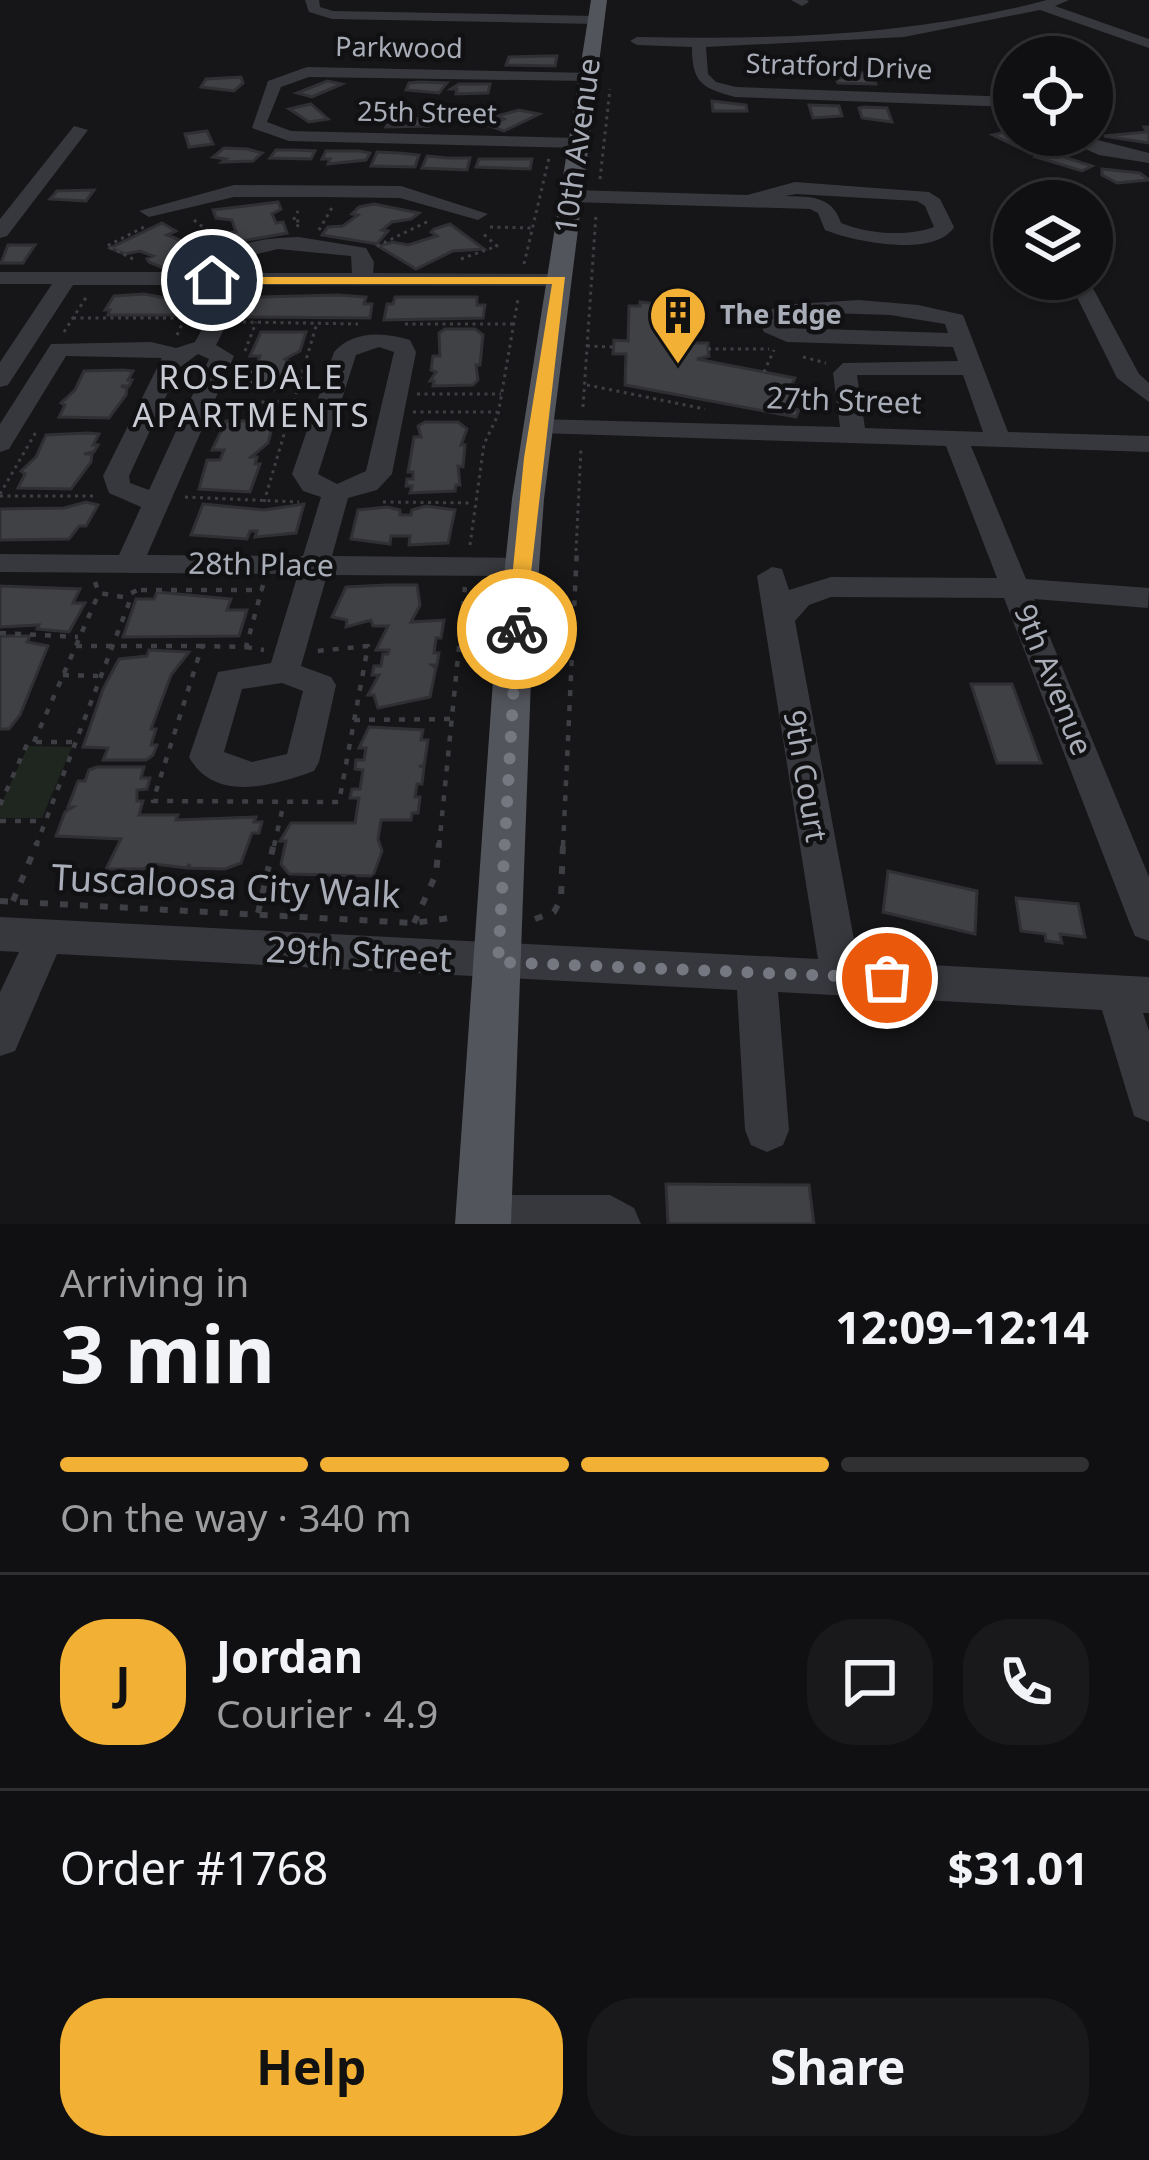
<!DOCTYPE html>
<meta charset="utf-8">
<style>
body{margin:0;font-family:"Noto Sans",sans-serif;background:#19191b;color:#f1f3f6;height:100vh;display:flex;flex-direction:column;font-size:45px;white-space:nowrap}
*{box-sizing:border-box;margin:0}
p{font-size:39px;color:#9c9d9f}
.icon{flex:none;width:66px;height:66px;fill:none;stroke:currentColor;stroke-width:2;stroke-linecap:round;stroke-linejoin:round}
.map{position:relative;height:1224px;overflow:hidden}
.side{display:flex;flex-direction:column;background:#101012;flex:1}
.side>*{flex:none}
.controls{position:absolute;left:993px;top:36px;display:grid;gap:24px}
.controls a{display:grid;place-items:center;width:120px;height:120px;border-radius:50%;background:#101012;box-shadow:0 3px 9px #0004,0 0 0 3px #303032;font-size:60px}
.pin{position:absolute;display:grid;place-items:center;width:102px;height:102px;color:#fff;margin:-51px;border:6px solid #fff;border-radius:50%;box-shadow:0 3px 12px #0007}
.courier{position:absolute;display:grid;place-items:center;width:120px;height:120px;margin:-60px;border:9px solid #f2b134;border-radius:50%;background:#fff;color:#222;box-shadow:0 3px 15px #0007}
.head em{font-style:normal;font-weight:700}
.head div{display:flex;flex-direction:column-reverse}
.head{display:flex;align-items:center;justify-content:space-between;height:204px;padding:0 60px}
h1{font-size:78px;font-weight:700;line-height:90px}
.bar{display:grid;grid-template-columns:repeat(4,1fr);gap:18px 12px;align-content:center;height:144px;padding:0 60px}
.bar i{height:15px;border-radius:9px;background:#303032}
.bar .current{background:#f2b134}
.bar p{grid-column:span 4}
.line{display:flex;align-items:center;gap:30px;padding:0 60px;border-top:3px solid #303032}
.line div{flex:1}
.round{display:grid;place-items:center;flex:none;width:126px;height:126px;border-radius:48px;background:#19191b}
.action{display:flex;gap:24px;margin-top:auto;padding:24px 60px}
.action a{flex:1;height:138px;border-radius:48px;background:#f2b134;color:#111;font-size:48px;font-weight:700;line-height:138px;text-align:center}
.action a+a{background:#19191b;color:#f1f3f6}
.map>svg:first-child{display:block}
.green{fill:#1e261f}
.building{fill:#404145;stroke:#303034;stroke-width:3}
.lines{fill:none;stroke-linecap:round;stroke-linejoin:round}
.path-far2{stroke:#3d3f44;stroke-width:3;stroke-dasharray:3 4.5;stroke-linecap:butt}
.path-far1{stroke:#3d3f44;stroke-width:4.5;stroke-dasharray:6 9;stroke-linecap:butt}
.path{stroke:#3d3f44;stroke-width:6;stroke-dasharray:8 12;stroke-linecap:butt}
.minor{fill:#37383d;fill-rule:evenodd}
.major{fill:#53555c;fill-rule:evenodd}
.route{fill:#f2b134}
.done{stroke:#757880;stroke-width:12;stroke-dasharray:0 21.6}
.labels{text-anchor:middle;stroke-width:9;stroke-linejoin:round;paint-order:stroke}
.far-street-label{font-size:27px;fill:#a8adb8;stroke:#111113}
.far-poi-label{font-size:27px;font-weight:bold;fill:#a8adb8;stroke:#111113;text-anchor:start}
.street-label{font-size:30px;fill:#a8adb8;stroke:#111113}
.neighbourhood-label{font-size:33px;letter-spacing:3px;fill:#c9ccd4;stroke:#111113}
.near-street-label{font-size:36px;fill:#a8adb8;stroke:#111113}
</style>
<div class="map">
<svg width="1149" height="1224" viewBox="0 0 1149 1224">
<rect width="100%" height="100%" fill="#161618"/>
<path class="green" d="M28,746L72,747L42,818H0V807Z"/>
<g class="building">
<path d="M546,56H557L555,66L506,65L509,57Z"/>
<path d="M849,73H884L886,78L874,77L876,84L838,83L836,79L851,76Z"/>
<path d="M241,77L243,83L234,91L201,87L206,79Z"/>
<path d="M327,81L342,84L312,97L297,93Z"/>
<path d="M409,83L419,82L447,83L439,93L406,90Z"/>
<path d="M459,84H490L488,93L456,94L457,89H451Z"/>
<path d="M712,101L746,105L747,111H713Z"/>
<path d="M311,104L328,119L309,122L289,109Z"/>
<path d="M809,105L839,106L842,116L813,118Z"/>
<path d="M864,107L887,108L892,122L862,118L859,108Z"/>
<path d="M519,110L539,114L504,131L490,126L504,119L497,116Z"/>
<path d="M390,118L431,119L429,126L386,127Z"/>
<path d="M1144,127H1149V143L1104,136L1147,132Z"/>
<path d="M1014,130V135H1026L1043,144L1020,148L993,135Z"/>
<path d="M207,131L213,144L189,147L185,134Z"/>
<path d="M224,148L247,149L262,153L253,161L222,162L226,159L213,157Z"/>
<path d="M276,150H295L315,151L311,159L270,158Z"/>
<path d="M326,151H359L370,153L366,160L328,164L330,159H322Z"/>
<path d="M1049,151L1067,158L1092,166L1082,171L1036,157Z"/>
<path d="M377,152L399,153L419,155L415,167L371,166Z"/>
<path d="M427,156L448,158H470L467,170L422,168Z"/>
<path d="M479,159H532L530,169L476,167Z"/>
<path d="M1102,169L1140,173L1149,180L1117,183L1102,175Z"/>
<path d="M94,190L86,201L50,199L57,191Z"/>
<path d="M278,202L281,209L272,214L276,223L283,222L287,233L225,244V233L236,232L232,220L216,218L213,210Z"/>
<path d="M374,204L419,213L411,219L392,222L382,230L388,231L377,244L322,235L328,227L343,226L358,215L352,214L359,207Z"/>
<path d="M162,223L176,231L167,235L190,244L198,240L218,245L163,268L149,262L147,259L153,256L140,251L125,254L110,248Z"/>
<path d="M450,224L484,249L453,251L416,269L378,246L393,242L408,245L437,236L431,232L434,229Z"/>
<path d="M8,245H35L23,263H1Z"/>
<path d="M144,294L182,301L175,315H108L110,310H105L114,296Z"/>
<path d="M338,295L366,297L364,304H372L370,318L242,317L247,304L260,297Z"/>
<path d="M395,297H477V305H485L483,318L384,320L387,304H393Z"/>
<path d="M640,302L693,307L695,343H708V349L709,356L697,359L795,378L792,384L803,387L793,409L799,410L796,417L625,385L626,354H613L614,340L628,341L629,306H640Z"/>
<path d="M445,329H475L483,335L480,365H476L478,380L473,385L433,386L434,381H430L436,372L431,370L433,356H440L439,333Z"/>
<path d="M261,332H306L300,351L285,359L290,362L288,368H293L285,390L239,387L245,364H257L260,356H250Z"/>
<path d="M123,370L133,371L128,380H132L129,386H121L127,388L126,395L109,418L59,417L65,405L61,403L75,390L84,371Z"/>
<path d="M226,421H274L268,443L251,457H257L255,464H260L250,492L199,489L207,460H220L224,450H212Z"/>
<path d="M425,422H458L467,429L461,445H465L463,467L458,466L460,485H456L455,491L410,493L412,486H406L407,479H413V472H408L414,437H421L418,426Z"/>
<path d="M88,433L99,434L93,445H98L94,452L84,454H92L91,462L71,489L18,488L25,474L21,471L36,457L46,435Z"/>
<path d="M86,502L98,505L86,526H79L69,539L0,540V509L64,508Z"/>
<path d="M203,504L264,510L304,504L296,533L255,537L257,531H250L247,539L191,535Z"/>
<path d="M426,506L455,510L448,543L409,545L410,536H391L390,544L351,539L358,510L387,507L400,510V515H411L412,510Z"/>
<path d="M387,585H417L420,605L411,622L444,620L441,638H436L434,653H439L437,665H432L436,668L430,697L378,708L374,695H368L379,675H372L374,666H381L383,654H388L389,650H376L388,626H373L371,620L346,627L347,620L332,617L346,587Z"/>
<path d="M0,586L80,589L73,603H85L69,632L37,629L39,625L0,627Z"/>
<path d="M157,592L231,599L227,610H247L239,636L123,637L136,599H154Z"/>
<path d="M0,636H30L27,642L48,646L20,715L9,729H0Z"/>
<path d="M149,650L189,652L171,675L151,729H156L151,745H157L153,755L146,760H103L108,748L83,747L103,689L119,659L147,656Z"/>
<path d="M971,684H1012L1041,763H997Z"/>
<path d="M369,727L423,730L421,740H428L424,766H419L424,767L422,784H417L415,797H420L418,813H412L411,820H381L378,839L382,851L373,876L289,874L281,864L286,841H280L291,823H355L359,798H350L352,789H360L363,770L355,769L356,760H364L366,748H359Z"/>
<path d="M97,767H144L141,778H150L147,789L137,790V801H143L139,815H178L176,820L256,817L254,822H262L259,833H252L241,863L225,869L188,868L190,864L186,868L155,864L143,869H106L121,839L56,836L65,812L73,807H68L78,781H85L89,770Z"/>
<path d="M888,871L977,891L975,934L883,912Z"/>
<path d="M1016,898L1078,904L1085,937L1060,934L1062,943L1046,941L1045,934L1021,931Z"/>
<path d="M666,1184L809,1185L814,1224H668Z"/>
</g>
<g class="lines">
<g class="path-far2">
<path d="M600,179L610,89"/>
<path d="M194,220L223,243"/>
<path d="M297,227L300,221H293L298,211"/>
<path d="M490,227L532,228"/>
<path d="M319,230L333,206"/>
<path d="M377,246L431,220"/>
<path d="M133,259L107,246L144,227"/>
<path d="M461,259L497,246L481,232"/>
<path d="M524,264L549,158"/>
<path d="M73,318H185"/>
<path d="M243,322L358,324"/>
<path d="M405,324H514"/>
<path d="M64,332L87,296"/>
<path d="M177,335L195,297"/>
<path d="M587,346L613,347"/>
<path d="M708,349H769"/>
<path d="M245,351L256,322"/>
<path d="M803,357L826,363"/>
<path d="M764,372L774,350"/>
<path d="M587,385L705,409"/>
<path d="M417,394H501"/>
<path d="M224,402H302"/>
<path d="M583,407L596,214"/>
<path d="M413,412H497"/>
<path d="M0,494L36,432"/>
<path d="M0,496H96"/>
<path d="M185,497L299,502"/>
<path d="M264,502L317,323"/>
<path d="M383,502L473,503"/>
<path d="M470,545L484,444L498,415L518,299"/>
<path d="M576,551L581,448"/>
</g>
<g class="path-far1">
<path d="M95,582L99,593L123,597L144,587"/>
<path d="M263,585L246,647L202,646L153,801L339,802L368,646L317,651"/>
<path d="M141,590H262"/>
<path d="M0,633L78,637"/>
<path d="M76,646H202"/>
<path d="M246,647L264,650"/>
<path d="M63,675L98,676"/>
<path d="M354,720L450,719"/>
<path d="M36,742H72"/>
<path d="M0,805L28,742H34L99,593"/>
<path d="M0,821H42"/>
<path d="M36,846L132,595"/>
<path d="M274,846L284,802"/>
<path d="M439,846L465,587"/>
<path d="M563,846L577,548"/>
</g>
<g class="path">
<path d="M0,901L414,923L449,918"/>
<path d="M13,901L37,843"/>
<path d="M258,913L274,843"/>
<path d="M535,919L554,912L561,899L563,843"/>
<path d="M414,923L436,874L439,843"/>
</g>
<g class="minor">
<path d="M305,0H319L320,7L333,11L596,16L603,20L596,24L332,19L309,12Z"/>
<path d="M791,0H807L809,2L802,6Z"/>
<path d="M1047,0H1069L1055,6L1149,39V48L1040,10L904,37L706,47L708,74L716,82L736,87L1014,97V107L735,97C701,88 692,82 692,47L637,45L630,41L637,37C776,40 912,36 1047,0Z"/>
<path d="M307,67L592,73V79L587,81L309,77L281,87L267,122L291,131L579,138L588,143L579,148L289,141L252,128L268,81Z"/>
<path d="M74,126L88,130L7,236L0,238V219Z"/>
<path d="M1053,135H1078L1149,153V163L1099,155Z"/>
<path d="M795,182L929,192L940,199L954,227C936,258 854,242 825,230L818,213L810,209L571,202L562,196L571,190L747,195ZM796,194L917,201L925,206L934,227C907,237 868,234 841,223C832,195 810,197 785,196Z"/>
<path d="M234,185L401,186L488,214L478,220L400,198L322,197H234L149,217L139,211Z"/>
<path d="M299,237L366,248L374,262L373,273L560,274L570,280L560,286L247,285L216,345L234,356L147,555L303,556L321,497L303,491L292,474L334,352C354,330 383,332 410,340L416,352L392,474L377,490L348,498L332,556L522,558L536,567L522,576L327,575L301,666L331,677L336,685L319,762L314,771C275,785 215,804 189,757L218,672L271,663L298,574L0,572V554L119,555L141,507L109,493L103,476L162,358L66,356L9,449L0,452V424L51,344L151,342L176,348L195,342L226,285H73L8,385L0,387V362L52,284H0V272H207C228,241 264,238 299,237ZM278,249L351,256L352,273H227L245,257ZM379,347L394,352L366,471L337,484L318,474L356,355ZM198,354L209,359L149,490L130,483L129,476L179,368ZM282,683L303,691L287,754L252,762L224,752L242,689Z"/>
<path d="M1068,279H1088L1139,374L1149,383V402L1117,378Z"/>
<path d="M859,300L918,305L963,315L1008,432L1149,436V452L971,446L1026,579L1149,588L1148,608L1034,599L1149,877V941L1135,936L1130,924L1004,598L831,597L809,605L795,621L858,961L1149,977V1013H1143L1149,1031V1122L1134,1116L1102,1010L778,992L789,1130L783,1145L767,1152L751,1145L745,1130L737,990L57,954L15,1051L0,1056V992L19,952L0,951V917L818,959L757,576L772,567L782,569L789,590L831,577L997,578L946,446L538,433L526,426L538,419L840,427L833,373L843,363L958,361L953,347L787,342L764,332L757,317L780,305ZM828,313L890,315L945,324L948,333L791,328L780,320ZM857,375H963L983,432L865,428Z"/>
<path d="M483,1195H610L634,1208L641,1224H462L467,1202Z"/>
</g>
<path class="major" d="M591,0H607L544,499L531,680L511,1224H455L493,680L512,499Z"/>
</g>
<path class="route" d="M207,277H565L524,634L517,636L507,629L524,458L552,284H212Z"/>
<g class="lines">
<path class="done" d="M517,629L498,962L887,978"/>
</g>
<defs>
<symbol id="building-pin" viewBox="-11 -11 22 30"><path d="M0 17L-7.5 6A9.5 9.5 0 1 1 7.5 6Z" fill="#f2b134" stroke="#111113"/><path d="M-4-6H4V6H1V3H-1V6H-4ZM-2.5-4.3h1.7v1.8h-1.7ZM.8-4.3h1.7v1.8H.8ZM-2.5-1h1.7V.8h-1.7ZM.8-1h1.7V.8H.8Z" fill="#111"/></symbol>
</defs>
<g fill-rule="evenodd">
<use href="#building-pin" x="645" y="282" width="66" height="90"/>
</g>
<g class="labels">
<g class="far-street-label">
<text transform="translate(399 48) rotate(1)" y="9">Parkwood</text>
<text transform="translate(839 67) rotate(2)" y="9">Stratford Drive</text>
<text transform="translate(427 113) rotate(1)" y="9">25th Street</text>
</g>
<g class="far-poi-label">
<text x="720" y="324">The Edge</text>
</g>
<g class="street-label">
<text transform="translate(578 146) rotate(-82)" y="10">10th Avenue</text>
<text transform="translate(844 401) rotate(2)" y="10">27th Street</text>
<text transform="translate(261 565) rotate(1)" y="10">28th Place</text>
<text transform="translate(1053 680) rotate(68)" y="10">9th Avenue</text>
<text transform="translate(805 776) rotate(80)" y="10">9th Court</text>
</g>
<g class="neighbourhood-label">
<text x="252" y="389">ROSEDALE<tspan x="252" dy="38">APARTMENTS</tspan></text>
</g>
<g class="near-street-label">
<text transform="translate(226 886) rotate(3)" y="13">Tuscaloosa City Walk</text>
<text transform="translate(359 954) rotate(3)" y="13">29th Street</text>
</g>
</g>
</svg>
<div class="controls">
<a><svg class="icon" aria-label="locate" viewBox="0 0 24 24"><circle cx="12" cy="12" r="6"/><path d="M12 2v4M12 18v4M2 12h4M18 12h4"/></svg></a>
<a><svg class="icon" aria-label="layers" viewBox="0 0 24 24"><path d="M12 4l9 5-9 5-9-5zM3 14l9 5 9-5"/></svg></a>
</div>
<div class="pin" style="left:887px;top:978px;background:#ea580c"><svg class="icon" aria-label="bag" viewBox="0 0 24 24"><path d="M5 8h14l-1 12H6zM9 8a3 3 0 0 1 6 0"/></svg></div>
<div class="pin" style="left:212px;top:280px;background:#1f2937"><svg class="icon" aria-label="home" viewBox="0 0 24 24"><path d="M3 11l9-7 9 7M6 9v11h12V9"/></svg></div>
<div class="courier" style="left:517px;top:629px"><svg class="icon" aria-label="bike" viewBox="0 0 24 24"><circle cx="6" cy="16" r="4"/><circle cx="18" cy="16" r="4"/><path d="M6 16l4-8h5l3 8M10 8l3 8H6M13 5h3"/></svg></div>
</div>
<section class="side">
<div class="head"><div><h1>3 min</h1><p>Arriving in</p></div><em>12:09–12:14</em></div>
<div class="bar"><i class="current"></i><i class="current"></i><i class="current"></i><i></i><p>On the way · 340 m</p></div>
<div class="line" style="height:216px"><b class="round" style="background:#f2b134;color:#111">J</b><div><b>Jordan</b><p>Courier · 4.9</p></div><a class="round"><svg class="icon" aria-label="chat" viewBox="0 0 24 24"><path d="M4 5h16v11H9l-5 4z"/></svg></a><a class="round"><svg class="icon" aria-label="phone" viewBox="0 0 24 24"><path d="M5 4h4l2 5-3 2q2 4 5 5l2-3 5 2v4C11 20 4 13 5 4z"/></svg></a></div>
<div class="line" style="height:156px"><div>Order #1768</div><b>$31.01</b></div>
<div class="action"><a>Help</a><a>Share</a></div>
</section>
